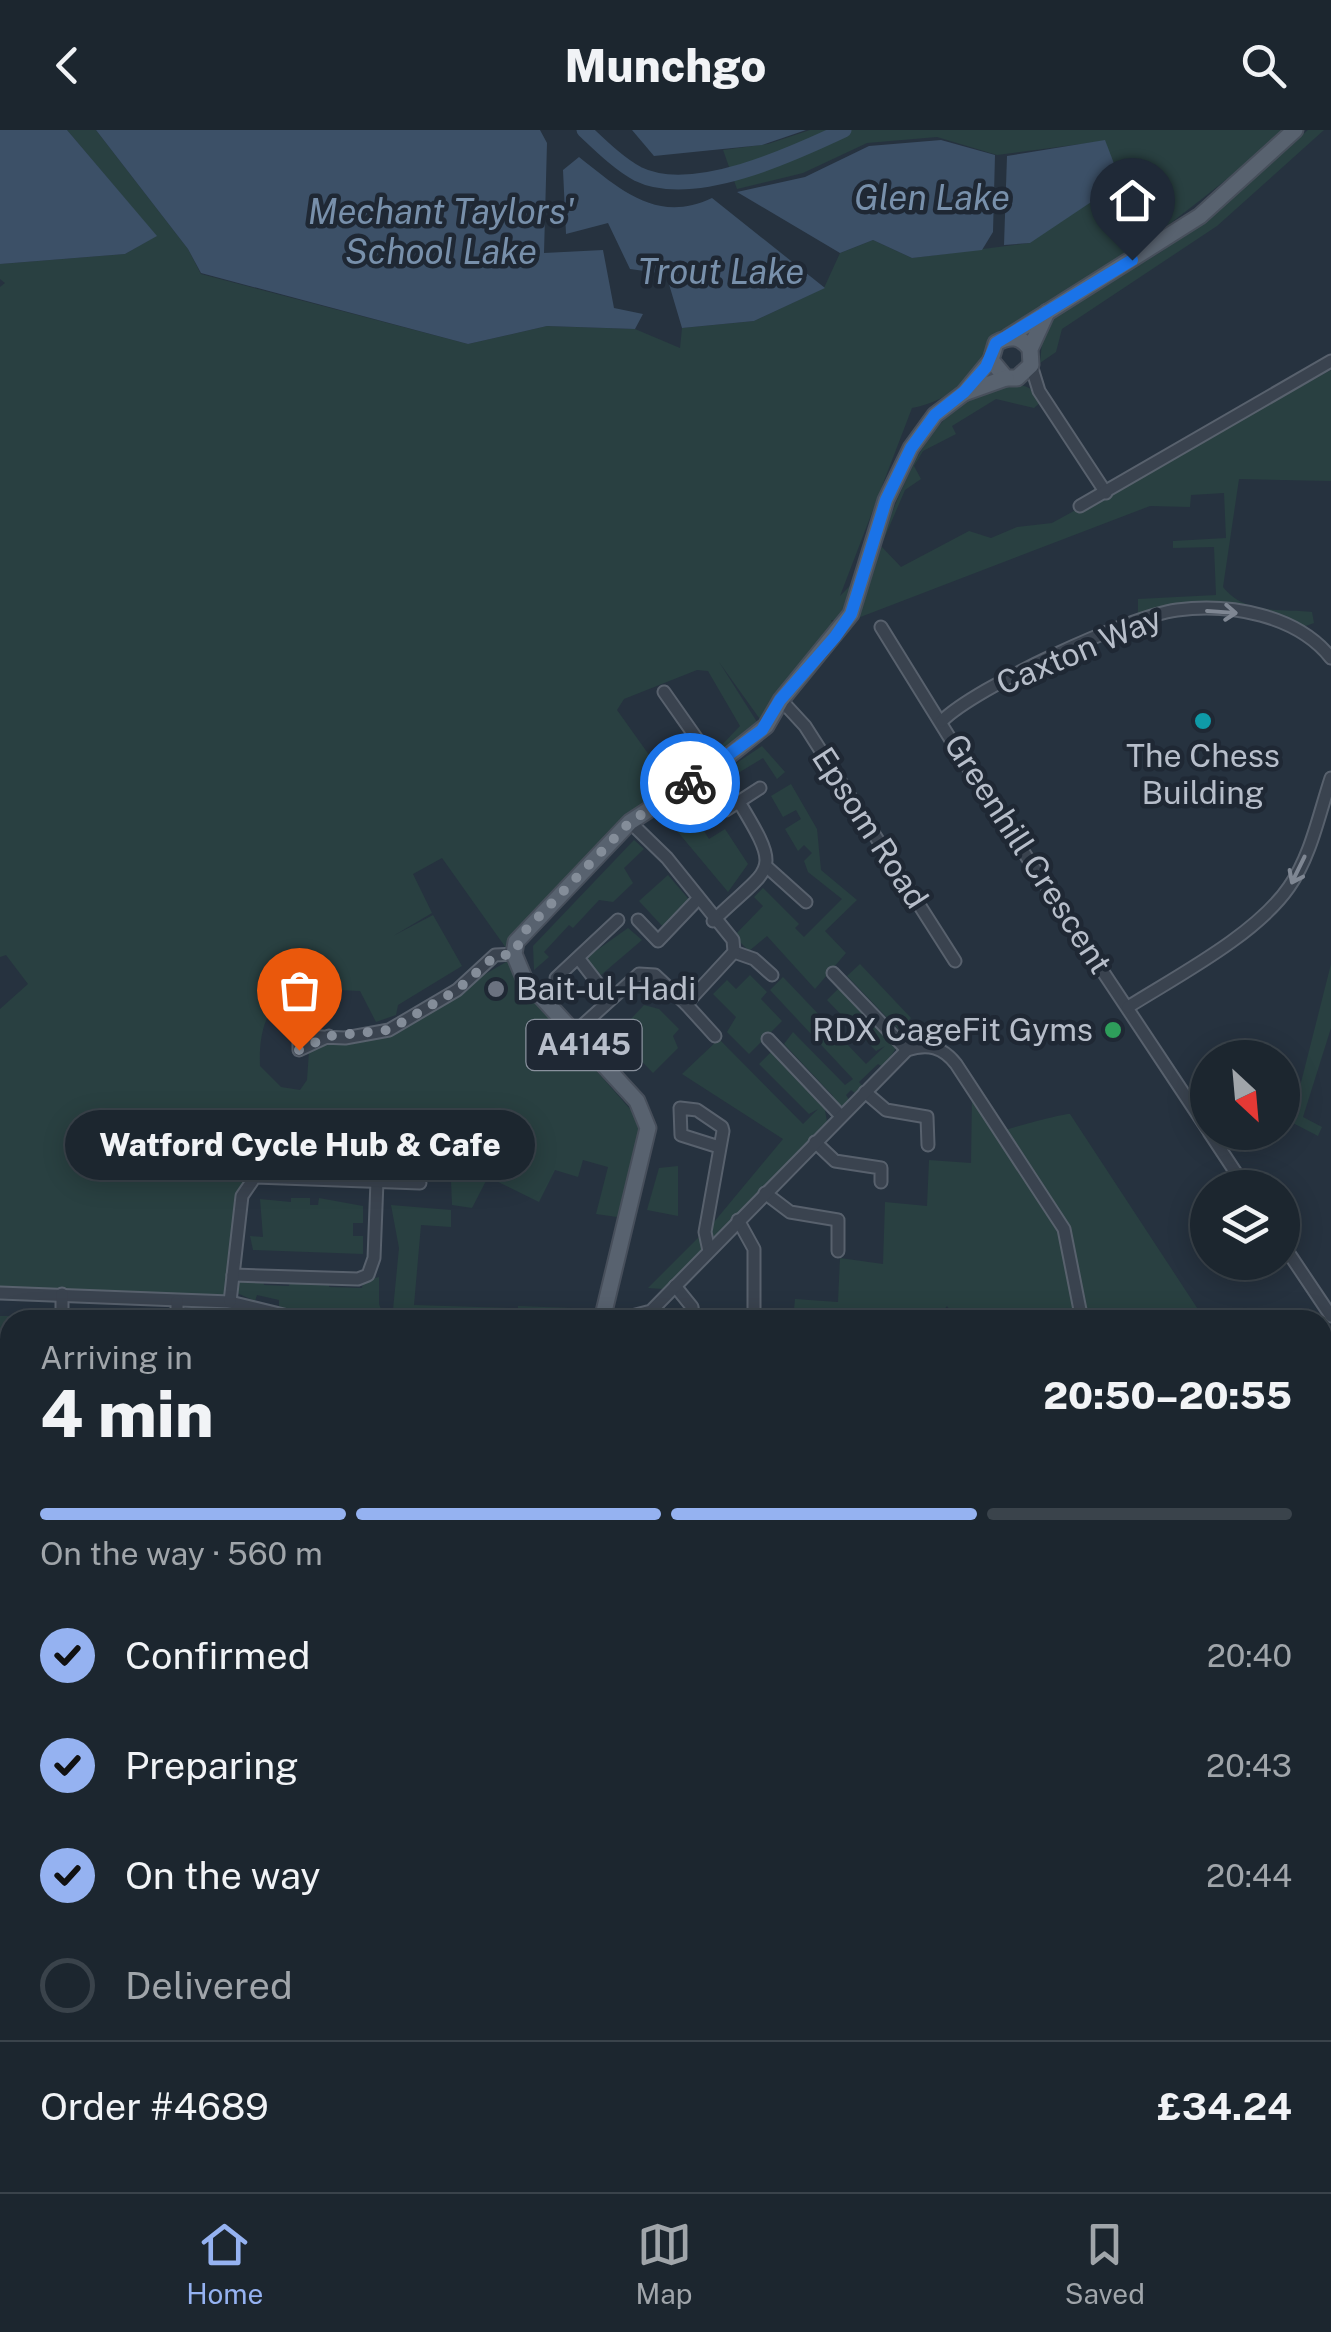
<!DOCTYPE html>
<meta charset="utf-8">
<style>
body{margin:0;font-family:"Public Sans",sans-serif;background:#29323b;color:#f1f3f6;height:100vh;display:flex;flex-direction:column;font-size:38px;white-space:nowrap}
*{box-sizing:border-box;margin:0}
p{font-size:32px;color:#a0a5aa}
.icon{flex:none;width:55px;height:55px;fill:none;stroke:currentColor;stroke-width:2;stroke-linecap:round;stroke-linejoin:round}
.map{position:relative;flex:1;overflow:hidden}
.panel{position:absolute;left:0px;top:1180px;width:1332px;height:882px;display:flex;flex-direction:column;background:#1c262f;border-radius:30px 30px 0 0;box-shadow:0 5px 25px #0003,0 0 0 2px #3a434b}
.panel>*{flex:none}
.needle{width:65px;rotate:154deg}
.tools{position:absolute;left:1190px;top:910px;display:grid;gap:20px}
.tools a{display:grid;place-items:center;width:110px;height:110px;border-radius:50%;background:#1c262f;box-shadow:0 5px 25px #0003,0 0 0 2px #3a434b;font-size:50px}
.pin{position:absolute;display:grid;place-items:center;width:85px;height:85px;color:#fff;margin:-102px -42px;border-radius:50% 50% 50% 0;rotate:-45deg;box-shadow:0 0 10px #0007}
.pin .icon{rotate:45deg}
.courier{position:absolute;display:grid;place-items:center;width:100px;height:100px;margin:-50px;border:8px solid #1a73e8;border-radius:50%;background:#fff;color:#222;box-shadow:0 2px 12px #0007}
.bubble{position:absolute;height:70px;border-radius:35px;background:#1c262f;box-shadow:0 5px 25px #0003,0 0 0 2px #3a434b;font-size:32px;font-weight:800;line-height:70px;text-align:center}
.overview em{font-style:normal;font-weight:800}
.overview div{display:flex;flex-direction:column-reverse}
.overview{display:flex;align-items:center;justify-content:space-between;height:170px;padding:0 40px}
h1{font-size:65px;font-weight:800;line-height:75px}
.bar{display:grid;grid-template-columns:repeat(4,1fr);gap:15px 10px;align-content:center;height:120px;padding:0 40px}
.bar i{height:12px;border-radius:8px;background:#3a434b}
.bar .on{background:#95b2f1}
.bar p{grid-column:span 4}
.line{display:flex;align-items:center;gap:25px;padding:0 40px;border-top:2px solid #3a434b}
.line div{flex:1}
ol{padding:0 40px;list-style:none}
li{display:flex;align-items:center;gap:30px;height:110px}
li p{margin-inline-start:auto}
li .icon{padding:10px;border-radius:50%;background:#95b2f1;color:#111;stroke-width:4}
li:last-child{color:#a0a5aa}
li i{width:55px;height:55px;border:5px solid #3a434b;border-radius:50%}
header{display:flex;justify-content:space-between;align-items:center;height:130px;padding:0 40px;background:#1c262f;font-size:45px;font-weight:800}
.tabs{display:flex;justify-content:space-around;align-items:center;height:140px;border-top:2px solid #3a434b;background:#1c262f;font-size:28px;color:#a0a5aa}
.tabs a{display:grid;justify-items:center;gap:5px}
.tabs .on{color:#95b2f1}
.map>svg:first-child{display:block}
.green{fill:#294041}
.water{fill:#3c5067}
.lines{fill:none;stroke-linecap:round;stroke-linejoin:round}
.river{stroke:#3c5067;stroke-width:15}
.minor-casing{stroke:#58616d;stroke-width:15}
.major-casing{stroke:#474f5b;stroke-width:19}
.minor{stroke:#3a434f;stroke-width:11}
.major{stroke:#58626f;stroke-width:15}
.oneway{stroke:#7f8793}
.done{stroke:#848d99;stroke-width:10;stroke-dasharray:0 18}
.route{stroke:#1a73e8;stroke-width:12}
.culture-dot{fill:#0f9aa8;stroke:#1f2834;stroke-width:4}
.worship-dot{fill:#6b7280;stroke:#1f2834;stroke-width:4}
.leisure-dot{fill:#2e9e5b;stroke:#1f2834;stroke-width:4}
.labels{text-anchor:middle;stroke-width:9;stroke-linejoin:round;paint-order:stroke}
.shield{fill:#1f2834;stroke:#89919d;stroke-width:2.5}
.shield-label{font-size:30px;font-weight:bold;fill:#b7beca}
.street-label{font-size:32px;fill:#b7beca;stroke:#1f2834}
.poi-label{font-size:32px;fill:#b7beca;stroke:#1f2834}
.water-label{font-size:35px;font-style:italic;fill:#7890ab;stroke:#1f2834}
</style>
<header><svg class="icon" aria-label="back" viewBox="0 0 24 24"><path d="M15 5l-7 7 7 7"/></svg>Munchgo<svg class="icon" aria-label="search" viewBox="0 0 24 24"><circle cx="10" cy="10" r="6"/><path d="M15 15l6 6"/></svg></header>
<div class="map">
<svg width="1331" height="2062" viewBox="0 0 1331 2062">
<rect width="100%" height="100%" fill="#26323f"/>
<g class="green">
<path d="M67,0H96L188,119L201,144L468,214L547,196L635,199L680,218L682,198L754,191L824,158L840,123L873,110L912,128L1030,113L1104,11L997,25L937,7L867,13L803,43L737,59L723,20L768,14L810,0H1286C1196,77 1101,146 1005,216C971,241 956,270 912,278L840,466C905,406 898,290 995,258C1015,251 1030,254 1043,270L1034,278L996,269L952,296L956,304L923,321L914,336L921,349L905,360L881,416L901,437L969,401L991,408L1017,397L1052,393L1331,240V351L1239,349L1223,457C1246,486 1284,478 1312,482L1314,493L1303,497C1244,471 1201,479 1138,485V469L1216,465L1214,417L1173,418V411L1226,408L1224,363L1191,365L1190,377L1150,376L850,491L831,490L834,497L762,592L719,532L759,595L724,624L716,621L740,596L708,541L697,540L624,569L617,580L667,650L701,631L704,635L626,688L506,818L442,728L413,744L432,783L393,806L433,785L462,836L398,875L396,885L376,892L360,861L316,859L314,871L283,870C262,882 259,913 260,936L281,957L300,960L307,950L309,921C338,906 354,915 377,905C425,885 463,856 508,831L519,853L638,988L640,1010L617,1087L596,1084L608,1037L583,1030L578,1047L555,1040L539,1072L488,1047L472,1078L452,1075L451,1051L264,1043L243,1053L239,1063L226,1168L0,1159V879L28,854L6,825L0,827V157L5,153L0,149V134L125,124L156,106Z"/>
<path d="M1308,0H1324L1217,96L1062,199L1056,222L1040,233L1042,212L1056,184L1161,122L1208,87Z"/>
<path d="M762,616L785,642L777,649L763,628L687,674L709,709L725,699L748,734L728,762L662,683Z"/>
<path d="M791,654L817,699L821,740L857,770L825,801L846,823L815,859L767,806L749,821L734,806L763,776L754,767L763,758L799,794L795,798L804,807L842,769L808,742L804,731L812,723L804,715L798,721L785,699L801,689L796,680L783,687L771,666Z"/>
<path d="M634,710L644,719L624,738L633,753L613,772L599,770L573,798L569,795L544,822L549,827L534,840L533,816Z"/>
<path d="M668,745L692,773L664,798L639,771Z"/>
<path d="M628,798L642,810L601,845L583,830Z"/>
<path d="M860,834L911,888L899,900L847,846Z"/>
<path d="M1331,834V898L1303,987L1322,997L1318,1006L1291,992Z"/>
<path d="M750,845L767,862L761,869L782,891L749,924L727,902L736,887L713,864L727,850L736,859Z"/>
<path d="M783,847L866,934L885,916L876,921L827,870L840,857L897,917L883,937L878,934L859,952L863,957L856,964L851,960L846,965L850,971L838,978L829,971L833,966L784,914L793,902L845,955L853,949L770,860Z"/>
<path d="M644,875L659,879L679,899L673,906L678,918L653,943L616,905Z"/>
<path d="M719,909L803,994L818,979L809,984L759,934L773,920L824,974L827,992L663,1159L648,1158L714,1092L783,1009L682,944Z"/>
<path d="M972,965L998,1003C1005,999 1065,983 1070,984L1205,1190H1127L1122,1185H1086V1190H1043L1039,1185L1034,1190H957L947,1176L935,1190H862L852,1180L840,1190H793L795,1169L838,1172L840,1128L883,1134L885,1072L927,1076L929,1030L971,1033Z"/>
<path d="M678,1036V1086L647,1080L659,1038Z"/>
<path d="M291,1068H310V1075H318L319,1068L363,1076V1093H353V1106H363V1124L253,1120L250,1106L263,1107L260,1069L291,1072Z"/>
<path d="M391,1075L451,1080V1097L421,1095L414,1175L511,1178L510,1190H392L399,1118Z"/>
<path d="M379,1147V1174L385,1190H321L279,1176V1170L257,1165L255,1171L237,1163L239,1151L263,1148L264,1155L289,1156L290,1149L329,1150V1157L362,1158L363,1151Z"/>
<path d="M518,1176L599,1179L596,1190H518Z"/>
<path d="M0,1186H49V1190H10V1356L6,1353L5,1360H0Z"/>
<path d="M0,1404L10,1405V1567L0,1568Z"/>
<path d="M0,1583H10V2052L92,2053L91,2062H0Z"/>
</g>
<g class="water">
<path d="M0,0H67L157,106L125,124L0,134Z"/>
<path d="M96,0H540L547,13L544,123L603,120L614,178L643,184L635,199L547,196L468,214L201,143L188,119Z"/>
<path d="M632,0H806L762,15L654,26Z"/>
<path d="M941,10L995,25L993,102L982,120L912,128L873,110L840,123L737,62L805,47L869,16Z"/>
<path d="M1105,10L1121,52L1030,113L1004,115L1007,26Z"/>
<path d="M579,27C621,60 657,94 712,68L825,158L754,191L682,198L666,144L630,139L608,93L566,104L563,40Z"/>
</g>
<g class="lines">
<path class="river" d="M584,0C600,15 619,34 638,44C693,71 793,24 844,0"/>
<defs>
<g id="minor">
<path d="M1031,235L1039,261L1106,363"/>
<path d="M1080,376L1331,231"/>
<path d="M881,497L977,652L1208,1000"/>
<path d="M664,562L716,636"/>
<path d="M781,570L805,596L955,831"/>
<path d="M942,591C976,557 1127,487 1177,480C1230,473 1297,485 1331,528"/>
<path d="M726,680L760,658"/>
<path d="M767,737L806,772"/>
<path d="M638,790L658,811L697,770"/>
<path d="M713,791C771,734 784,746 739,672"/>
<path d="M734,822L754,829L772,845"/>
<path d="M579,829L609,868"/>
<path d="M833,843L907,920"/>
<path d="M556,848L618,790"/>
<path d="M686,874L715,906"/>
<path d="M1128,877C1177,846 1256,805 1289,757C1311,726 1319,684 1331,648"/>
<path d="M574,903L639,844L655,845L686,874L734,822L733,810L667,728L630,692"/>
<path d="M329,906L299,920V906L345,908L389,900L457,860L495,825L514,824"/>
<path d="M768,909L841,986"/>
<path d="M865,962L886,980L927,987L928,1015"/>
<path d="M1209,1002L1246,1058"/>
<path d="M815,1012L835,1031L881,1038V1052"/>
<path d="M765,1063L790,1082L838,1090V1121"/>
<path d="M738,1090L754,1119V1190"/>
<path d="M1282,1113L1331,1186"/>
<path d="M709,1121L705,1102L723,1001L722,997L697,980L680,978L681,1005L719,1017"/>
<path d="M233,1145L358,1149L368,1145L374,1128L377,1051"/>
<path d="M675,1156L692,1177L694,1190"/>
<path d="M0,1163L230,1172L304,1190"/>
<path d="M177,1171V1190"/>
<path d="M230,1172L242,1066L255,1047L420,1053"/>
<path d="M603,1185L628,1187L651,1181L907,920C928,913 943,917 956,934L1064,1099L1082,1190"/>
<path d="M62,1190V1164"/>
<path d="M1322,1275L1331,1270"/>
<path d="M0,1378H10"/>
<path d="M1331,1384L1324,1400L1331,1419"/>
<path d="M1322,1436L1331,1419"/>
<path d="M1322,1484L1331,1495"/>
<path d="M1322,1568L1331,1562"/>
<path d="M0,1574H10"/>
<path d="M1322,1708L1331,1705"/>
<path d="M1322,1815L1331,1812"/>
<path d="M1322,1912L1331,1930"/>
<path d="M691,2052L694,2062"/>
<path d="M868,2052L871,2062"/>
<path d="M989,2052L992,2062"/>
<path d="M158,2062L159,2052"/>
<path d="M384,2062L387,2052"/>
<path d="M483,2062L486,2052"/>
<path d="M820,2062L851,2052"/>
<path d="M1213,2062L1232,2052"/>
</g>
<g id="major">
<path d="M1008,207L1200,86L1295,0"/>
<path d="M1030,219C1021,206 1010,205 996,213L991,230L1006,248H1017L1031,235L1030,219L1047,182"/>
<path d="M964,263L1006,248"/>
<path d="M602,1190L648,998L637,971L524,848L514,824L516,812L630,692L716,636L766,596L781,570L851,484L886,370L911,318L935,285L964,263L991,230"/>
<path d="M286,2062L289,2052"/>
</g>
</defs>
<use href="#minor" class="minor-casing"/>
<use href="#major" class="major-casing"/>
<use href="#minor" class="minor"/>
<use href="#major" class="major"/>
</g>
<defs><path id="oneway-shaft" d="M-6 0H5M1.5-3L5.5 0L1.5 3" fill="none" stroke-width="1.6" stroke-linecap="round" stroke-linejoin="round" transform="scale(2.5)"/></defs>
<g class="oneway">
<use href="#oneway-shaft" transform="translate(1222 482) rotate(4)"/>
<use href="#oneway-shaft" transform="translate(1298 740) rotate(116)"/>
</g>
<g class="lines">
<path class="done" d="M299,920L329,906L389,900L457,860L495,826L514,824L524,802L630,692L690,653"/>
<path class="route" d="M690,653L762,600L780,570L835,507L851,484L886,370L911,318L935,285L964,262L986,237L996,213L1132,130"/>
</g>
<circle class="culture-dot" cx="1203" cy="591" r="10"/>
<circle class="worship-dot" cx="496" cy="859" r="10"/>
<circle class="leisure-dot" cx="1113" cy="900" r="10"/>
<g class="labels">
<rect class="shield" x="526.5" y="890" width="115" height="50" rx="8"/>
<g class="shield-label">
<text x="584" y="925">A4145</text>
</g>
<g class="street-label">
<text transform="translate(1079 521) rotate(-23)" y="11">Caxton Way</text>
<text transform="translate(870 698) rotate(57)" y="11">Epsom Road</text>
<text transform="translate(1028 724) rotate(57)" y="11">Greenhill Crescent</text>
</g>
<g class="poi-label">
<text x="1203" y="637">The Chess<tspan x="1203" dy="37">Building</tspan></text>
<text x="516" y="870" text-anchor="start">Bait-ul-Hadi</text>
<text x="1093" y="911" text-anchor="end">RDX CageFit Gyms</text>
</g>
<g class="water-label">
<text x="932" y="80">Glen Lake</text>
<text x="441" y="94">Mechant Taylors'<tspan x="441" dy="40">School Lake</tspan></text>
<text x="721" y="154">Trout Lake</text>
</g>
</g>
</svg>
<div class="tools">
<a><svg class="needle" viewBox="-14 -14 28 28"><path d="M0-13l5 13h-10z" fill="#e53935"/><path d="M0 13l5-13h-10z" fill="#a0a5aa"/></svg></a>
<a><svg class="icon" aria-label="layers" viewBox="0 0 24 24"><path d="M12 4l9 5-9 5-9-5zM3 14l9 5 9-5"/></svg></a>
</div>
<div class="pin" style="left:299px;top:920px;background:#ea580c"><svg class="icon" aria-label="bag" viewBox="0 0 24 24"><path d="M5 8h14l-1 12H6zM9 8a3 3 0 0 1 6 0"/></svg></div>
<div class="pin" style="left:1132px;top:130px;background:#1f2937"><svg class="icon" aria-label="home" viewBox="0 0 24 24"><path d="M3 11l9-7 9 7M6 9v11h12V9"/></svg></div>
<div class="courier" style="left:690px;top:653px"><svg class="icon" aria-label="bike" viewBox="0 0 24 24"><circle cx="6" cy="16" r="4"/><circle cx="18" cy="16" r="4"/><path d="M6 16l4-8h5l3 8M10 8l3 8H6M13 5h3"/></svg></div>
<div class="bubble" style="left:65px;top:980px;width:470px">Watford Cycle Hub &amp; Cafe</div>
<section class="panel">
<div class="overview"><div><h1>4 min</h1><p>Arriving in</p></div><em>20:50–20:55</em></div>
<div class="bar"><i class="on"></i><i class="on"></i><i class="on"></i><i></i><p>On the way · 560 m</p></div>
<ol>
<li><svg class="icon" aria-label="check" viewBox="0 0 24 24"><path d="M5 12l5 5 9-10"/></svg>Confirmed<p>20:40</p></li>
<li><svg class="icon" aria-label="check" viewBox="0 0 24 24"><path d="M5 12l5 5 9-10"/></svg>Preparing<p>20:43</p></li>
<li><svg class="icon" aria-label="check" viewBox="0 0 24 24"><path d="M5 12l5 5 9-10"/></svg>On the way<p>20:44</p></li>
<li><i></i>Delivered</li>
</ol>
<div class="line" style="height:130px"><div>Order #4689</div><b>£34.24</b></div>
</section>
</div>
<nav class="tabs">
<a class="on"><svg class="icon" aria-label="home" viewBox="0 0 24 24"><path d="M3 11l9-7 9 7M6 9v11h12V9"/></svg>Home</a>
<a><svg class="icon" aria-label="map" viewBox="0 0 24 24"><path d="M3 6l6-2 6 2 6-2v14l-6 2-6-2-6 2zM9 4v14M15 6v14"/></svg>Map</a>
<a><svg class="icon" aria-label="saved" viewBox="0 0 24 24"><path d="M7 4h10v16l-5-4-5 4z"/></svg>Saved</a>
</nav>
